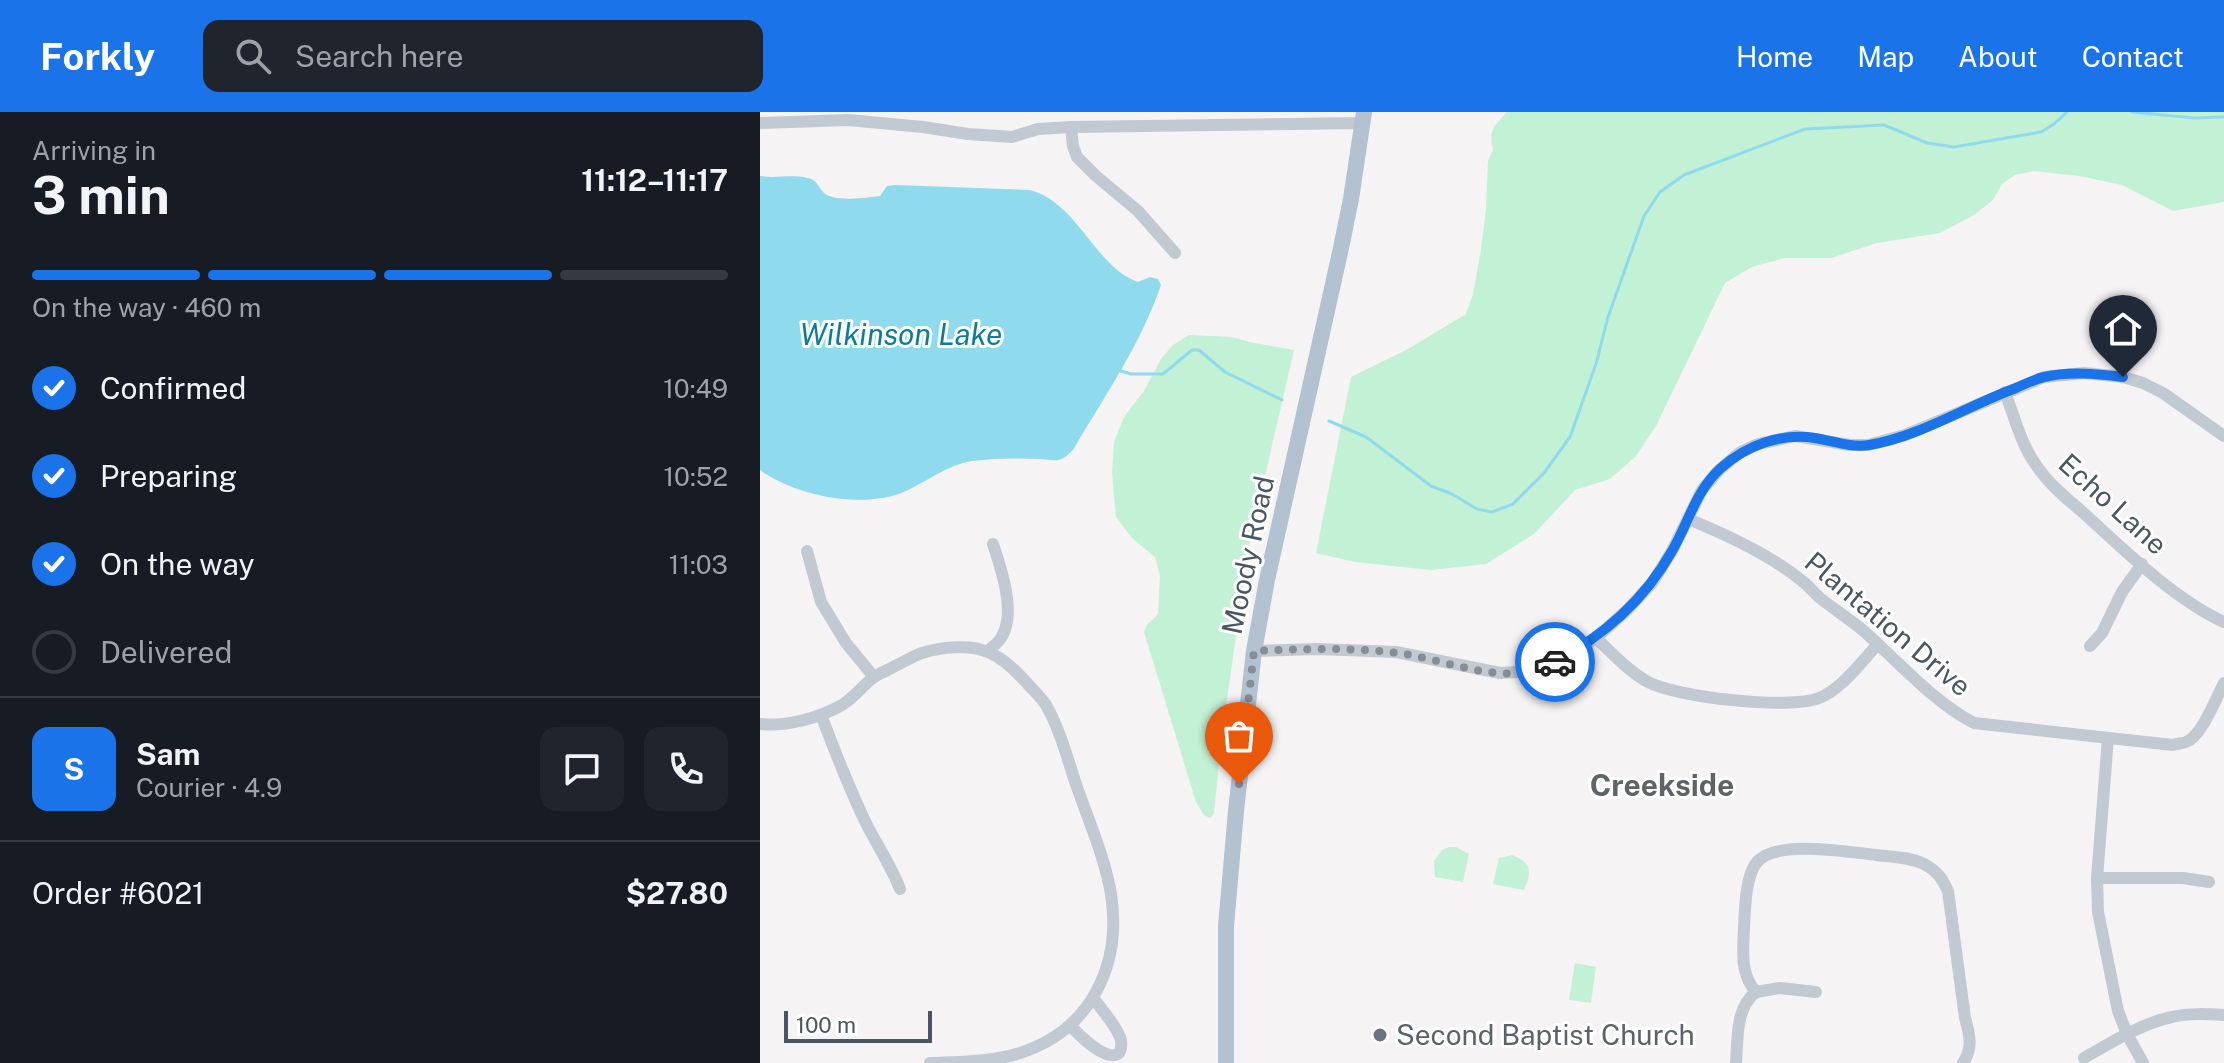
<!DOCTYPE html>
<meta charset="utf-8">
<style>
body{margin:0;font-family:"Public Sans",sans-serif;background:#20242c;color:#f1f3f6;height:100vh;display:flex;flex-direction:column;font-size:30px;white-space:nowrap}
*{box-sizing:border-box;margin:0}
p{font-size:26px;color:#9ea1a6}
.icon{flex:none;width:44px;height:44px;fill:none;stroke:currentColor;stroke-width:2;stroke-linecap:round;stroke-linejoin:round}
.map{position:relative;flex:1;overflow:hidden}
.panel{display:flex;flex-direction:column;background:#171b24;width:760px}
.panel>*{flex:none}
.scale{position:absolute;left:24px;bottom:20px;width:148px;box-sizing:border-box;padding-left:8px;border:4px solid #4a5661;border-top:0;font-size:22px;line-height:28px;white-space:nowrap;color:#4a5661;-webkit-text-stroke:6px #fff;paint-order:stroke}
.pin{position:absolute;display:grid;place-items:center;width:68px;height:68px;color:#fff;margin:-82px -34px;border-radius:50% 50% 50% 0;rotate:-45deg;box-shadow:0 0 8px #0007}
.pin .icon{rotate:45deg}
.courier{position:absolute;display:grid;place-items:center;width:80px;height:80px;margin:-40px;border:6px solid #1a73e8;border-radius:50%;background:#fff;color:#222;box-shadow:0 2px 10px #0007}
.head em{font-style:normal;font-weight:700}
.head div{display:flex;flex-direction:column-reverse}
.head{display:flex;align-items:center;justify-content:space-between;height:136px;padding:0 32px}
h1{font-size:52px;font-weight:700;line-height:60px}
.bar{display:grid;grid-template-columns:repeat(4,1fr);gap:12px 8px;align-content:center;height:96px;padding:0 32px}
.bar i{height:10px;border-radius:6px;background:#363941}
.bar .on{background:#1a73e8}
.bar p{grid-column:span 4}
.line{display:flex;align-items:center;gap:20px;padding:0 32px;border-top:2px solid #363941}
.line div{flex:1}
.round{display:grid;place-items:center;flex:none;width:84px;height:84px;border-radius:16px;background:#20242c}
ol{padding:0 32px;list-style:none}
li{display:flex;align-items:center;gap:24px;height:88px}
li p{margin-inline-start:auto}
li .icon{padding:8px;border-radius:50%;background:#1a73e8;color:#fff;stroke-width:4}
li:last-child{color:#9ea1a6}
li i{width:44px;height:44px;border:4px solid #363941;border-radius:50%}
header{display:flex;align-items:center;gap:48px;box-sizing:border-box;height:112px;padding:0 40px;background:#1a73e8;color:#fff}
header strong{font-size:38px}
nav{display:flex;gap:44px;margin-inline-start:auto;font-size:28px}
.search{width:560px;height:72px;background:#20242c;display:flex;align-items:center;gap:20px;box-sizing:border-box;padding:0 28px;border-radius:16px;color:#9ea1a6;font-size:30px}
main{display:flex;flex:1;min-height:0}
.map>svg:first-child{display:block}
.green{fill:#c3f1d5}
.water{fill:#90daee}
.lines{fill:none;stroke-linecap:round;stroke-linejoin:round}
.stream{stroke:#90daee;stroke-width:3}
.minor{stroke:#c1cad2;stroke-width:12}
.major{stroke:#b3c2d1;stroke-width:16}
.done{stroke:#868d94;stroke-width:8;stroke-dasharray:0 14.4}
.route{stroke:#1a73e8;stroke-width:10}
.worship-dot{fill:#6b7280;stroke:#fff;stroke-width:3}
.labels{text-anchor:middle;stroke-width:6;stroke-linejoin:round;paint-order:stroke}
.street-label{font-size:28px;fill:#4a5661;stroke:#fff}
.worship-label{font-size:28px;fill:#5b616d;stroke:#fff;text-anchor:start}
.water-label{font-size:30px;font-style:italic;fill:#0c7c9b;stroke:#fff}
.neighbourhood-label{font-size:30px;font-weight:bold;fill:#5f6368;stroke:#fff}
</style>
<header>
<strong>Forkly</strong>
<div class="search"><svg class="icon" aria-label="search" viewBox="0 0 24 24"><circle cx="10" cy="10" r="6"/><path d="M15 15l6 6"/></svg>Search here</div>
<nav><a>Home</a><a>Map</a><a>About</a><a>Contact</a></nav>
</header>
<main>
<section class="panel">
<div class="head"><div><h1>3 min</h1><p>Arriving in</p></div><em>11:12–11:17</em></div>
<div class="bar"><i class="on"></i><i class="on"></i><i class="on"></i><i></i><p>On the way · 460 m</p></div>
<ol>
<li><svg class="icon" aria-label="check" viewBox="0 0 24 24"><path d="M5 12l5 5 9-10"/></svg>Confirmed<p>10:49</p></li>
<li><svg class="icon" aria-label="check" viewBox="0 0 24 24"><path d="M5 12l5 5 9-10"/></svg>Preparing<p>10:52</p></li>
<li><svg class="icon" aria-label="check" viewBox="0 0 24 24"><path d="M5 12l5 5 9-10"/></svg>On the way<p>11:03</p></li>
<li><i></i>Delivered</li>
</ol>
<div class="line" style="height:144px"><b class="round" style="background:#1a73e8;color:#fff">S</b><div><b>Sam</b><p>Courier · 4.9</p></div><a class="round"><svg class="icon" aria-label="chat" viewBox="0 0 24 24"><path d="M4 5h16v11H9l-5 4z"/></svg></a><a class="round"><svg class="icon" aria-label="phone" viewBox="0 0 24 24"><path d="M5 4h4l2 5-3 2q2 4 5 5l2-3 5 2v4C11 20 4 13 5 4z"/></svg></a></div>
<div class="line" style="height:104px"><div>Order #6021</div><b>$27.80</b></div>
</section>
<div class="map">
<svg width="1464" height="951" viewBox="0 0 1464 951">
<rect width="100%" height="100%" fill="#f5f3f3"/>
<g class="green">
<path d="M747,0H1464V90L1413,99L1362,73L1319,64L1274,59L1255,63L1242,72L1233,88L1214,103L1180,121L1117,131L1071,146H1024L992,155L965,171L896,314L876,344L850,367L815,378L774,422L726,452L671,458L595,450L556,441L591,265L648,237L706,202L713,182L721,138L726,97L728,49L733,38C728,19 734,14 747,0Z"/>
<path d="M429,223L472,225L489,230L534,238L488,438L461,630L454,702L450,706L444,703L436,690L384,520L387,513L398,502L400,464L395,445L372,426L356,405L352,361L354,330L364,305L384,279L401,247L413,233Z"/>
<path d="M689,735H696L709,742L703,770L675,765L674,749L682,738Z"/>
<path d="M752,743C772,751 772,759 764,778L733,772L739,746Z"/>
<path d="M815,851L836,855L831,891L809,888Z"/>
</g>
<path class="water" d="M0,64C16,67 36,61 51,67C58,70 59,76 64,81C74,90 106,86 120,84L127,74L135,73L270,78C318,91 335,155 378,170L390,165L398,167L401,173C381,232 344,285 313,338C308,343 304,347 298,348C291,349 286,347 280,347C258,346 233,346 212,349C187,353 168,369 146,379C104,398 36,384 0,358Z"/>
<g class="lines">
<g class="stream">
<path d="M1372,0L1434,6L1464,5"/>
<path d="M358,258L371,262H403L432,238H439L465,260L522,288"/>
<path d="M569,309L606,325L671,374L692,382L717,397L732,400L753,392L784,361L810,325L836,252L848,205L884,104L900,80L924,63L1045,17L1124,13L1167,31L1194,35L1281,20L1294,12L1307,0"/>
</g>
<g class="minor">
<path d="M0,11L88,8L163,15L208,22L252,25L278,17L311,15L604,11"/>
<path d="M311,15L313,34L317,45L336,64L378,99L415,141"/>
<path d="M1245,280C1254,304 1261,332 1276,353C1290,374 1310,389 1328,405C1367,441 1416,488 1464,510"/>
<path d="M928,407C965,422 1012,444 1042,469C1049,474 1054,481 1060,486C1075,498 1091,508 1105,520C1138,550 1174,590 1214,611L1413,633C1414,632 1425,631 1426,630C1442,624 1456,586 1464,571"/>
<path d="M47,439L61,490L86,531L114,565"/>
<path d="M836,526C852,541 868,559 888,570C916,585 1029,598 1059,586C1082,577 1101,550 1118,532"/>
<path d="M1330,534L1342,521L1362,480L1382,452"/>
<path d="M228,539C232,535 238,531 241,526C257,501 241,457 233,432"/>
<path d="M494,539L558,537L636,540L740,561L773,559L786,555L836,526L868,497L892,471L912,439L942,378L959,358L979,341L998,332L1035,324L1090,333H1108L1145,323L1284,265L1324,261L1363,265L1383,271L1403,281L1464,324"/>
<path d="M61,603C75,639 88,674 105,709C116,732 131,753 140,777"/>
<path d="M0,612C26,615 59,606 82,593C95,585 102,574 114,565C120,561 128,558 135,554C144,550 153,544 162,541C181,535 210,532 228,540C243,546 255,558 266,570C272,577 281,585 286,593C301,619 308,650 318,678C330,712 345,747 351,782C362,853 331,918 260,941C232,950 199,950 170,951"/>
<path d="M1348,626L1337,766L1338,800L1358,899L1367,922L1383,951"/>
<path d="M1337,766H1423L1449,770"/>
<path d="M996,880C980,862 983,839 984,816C985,799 985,764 997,750C1017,727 1088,740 1116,743C1132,745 1150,745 1164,752C1177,759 1182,766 1188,779L1205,906C1210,923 1213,936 1203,951"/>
<path d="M996,880L1020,876L1056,880"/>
<path d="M310,913C318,922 346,951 359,941C362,937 362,928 359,923C354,911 342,898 334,887"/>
<path d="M1324,946C1350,931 1382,911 1412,905C1429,901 1447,902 1464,903"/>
<path d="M976,951C978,928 975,896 996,880"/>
</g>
<path class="major" d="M466,951V814L476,699L494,539L507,468L581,136L591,87L604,0"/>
</g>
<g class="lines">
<path class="done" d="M479,672L494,539C541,537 590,535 637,541C688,547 746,578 795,550"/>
<path class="route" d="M795,550C844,523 884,489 912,439C928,412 936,378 961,356C987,333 1020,321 1055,326C1073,329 1091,336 1109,333C1159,325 1209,293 1256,276C1265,272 1275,267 1284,265C1310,259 1337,262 1363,265"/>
</g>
<circle class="worship-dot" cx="620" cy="923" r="8"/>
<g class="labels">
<g class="street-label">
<text transform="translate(1353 392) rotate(42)" y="10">Echo Lane</text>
<text transform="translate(488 443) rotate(-78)" y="10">Moody Road</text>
<text transform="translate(1128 512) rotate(40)" y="10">Plantation Drive</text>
</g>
<g class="worship-label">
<text x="636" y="933">Second Baptist Church</text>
</g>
<g class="water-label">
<text x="141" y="233">Wilkinson Lake</text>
</g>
<g class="neighbourhood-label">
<text x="902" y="684">Creekside</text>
</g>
</g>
</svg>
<div class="scale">100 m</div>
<div class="pin" style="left:479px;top:672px;background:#ea580c"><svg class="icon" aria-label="bag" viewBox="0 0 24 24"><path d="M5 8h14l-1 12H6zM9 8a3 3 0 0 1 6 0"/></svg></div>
<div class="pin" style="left:1363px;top:265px;background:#1f2937"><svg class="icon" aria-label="home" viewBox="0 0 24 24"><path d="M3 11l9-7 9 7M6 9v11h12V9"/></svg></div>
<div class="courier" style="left:795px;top:550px"><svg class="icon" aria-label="car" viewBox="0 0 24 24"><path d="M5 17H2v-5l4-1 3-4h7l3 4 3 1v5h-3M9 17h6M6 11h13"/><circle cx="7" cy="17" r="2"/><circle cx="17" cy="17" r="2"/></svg></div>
</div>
</main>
